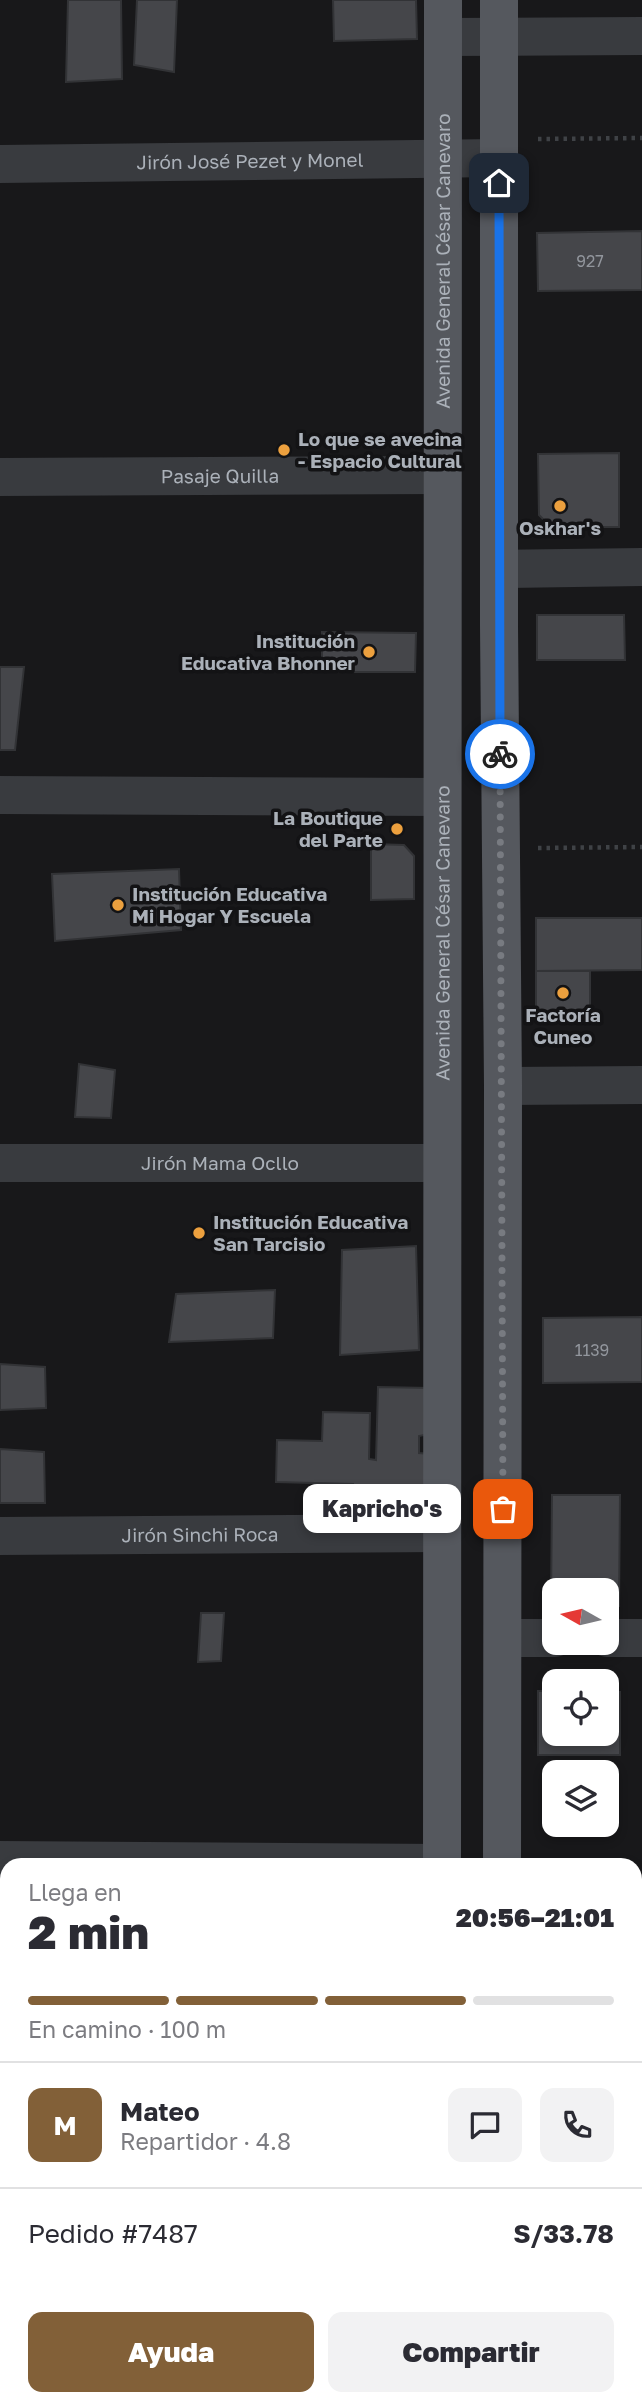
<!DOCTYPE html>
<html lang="es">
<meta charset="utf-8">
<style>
body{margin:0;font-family:"Golos Text",sans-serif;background:#f2f2f3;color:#2b2b33;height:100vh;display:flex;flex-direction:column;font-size:26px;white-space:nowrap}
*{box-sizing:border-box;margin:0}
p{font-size:23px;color:#7c7c81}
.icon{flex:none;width:38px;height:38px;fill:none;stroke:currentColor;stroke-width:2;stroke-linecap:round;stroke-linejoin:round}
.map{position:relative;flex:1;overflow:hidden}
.details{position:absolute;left:0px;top:1858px;width:642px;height:548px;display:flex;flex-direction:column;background:#fff;border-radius:21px 21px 0 0;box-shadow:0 4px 10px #0003}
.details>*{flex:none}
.needle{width:46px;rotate:278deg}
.controls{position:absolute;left:542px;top:1578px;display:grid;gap:14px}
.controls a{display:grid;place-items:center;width:77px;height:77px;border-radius:14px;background:#fff;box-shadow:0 4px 10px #0003;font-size:35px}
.pin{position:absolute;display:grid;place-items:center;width:60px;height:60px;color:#fff;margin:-30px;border-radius:14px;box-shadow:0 4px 10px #0006}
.courier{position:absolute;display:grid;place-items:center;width:70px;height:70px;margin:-35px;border:5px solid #1a73e8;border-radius:50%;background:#fff;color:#222;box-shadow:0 2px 9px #0007}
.bubble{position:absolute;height:49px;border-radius:14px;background:#fff;box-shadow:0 4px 10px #0003;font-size:23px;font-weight:800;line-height:49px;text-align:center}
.summary em{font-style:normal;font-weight:800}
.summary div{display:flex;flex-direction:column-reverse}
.summary{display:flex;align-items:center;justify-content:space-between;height:119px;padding:0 28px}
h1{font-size:46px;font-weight:800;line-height:52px}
.bar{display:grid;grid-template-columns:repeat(4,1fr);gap:10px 7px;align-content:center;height:84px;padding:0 28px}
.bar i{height:9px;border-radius:5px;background:#e1e1e2}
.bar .on{background:#826038}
.bar p{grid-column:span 4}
.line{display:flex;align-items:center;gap:18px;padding:0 28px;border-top:2px solid #e1e1e2}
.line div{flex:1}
.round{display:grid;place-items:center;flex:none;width:74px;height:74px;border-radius:14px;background:#f2f2f3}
.button{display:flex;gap:14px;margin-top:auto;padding:14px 28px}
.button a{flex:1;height:80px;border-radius:14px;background:#826038;color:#fff;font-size:28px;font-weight:800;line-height:80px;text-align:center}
.button a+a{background:#f2f2f3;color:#2b2b33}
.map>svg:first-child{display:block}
.green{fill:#202820}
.building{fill:#45464a;stroke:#323336;stroke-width:2}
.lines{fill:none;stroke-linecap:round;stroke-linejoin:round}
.path{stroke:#3f4246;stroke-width:4.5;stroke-dasharray:3.5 5;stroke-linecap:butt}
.minor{stroke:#393b3f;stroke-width:38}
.major{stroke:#55585e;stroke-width:38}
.done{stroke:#787b81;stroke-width:7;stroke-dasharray:0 12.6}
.route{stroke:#1a73e8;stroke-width:9}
.poi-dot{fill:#eca03e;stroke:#131315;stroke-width:2.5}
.labels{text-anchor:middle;stroke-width:7;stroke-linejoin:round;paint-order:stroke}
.number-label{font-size:16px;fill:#92969d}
.street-label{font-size:19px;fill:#abb1b9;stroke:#131315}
.poi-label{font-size:19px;font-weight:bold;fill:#abb1b9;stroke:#131315;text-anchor:start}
</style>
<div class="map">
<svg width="642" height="2405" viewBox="0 0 642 2405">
<rect width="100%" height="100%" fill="#18181a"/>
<g class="green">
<path d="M635,2228H642V2405H522V2399H635Z"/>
<path d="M0,2345L7,2348V2399H140L155,2405H0Z"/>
</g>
<g class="building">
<path d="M68,0H121L122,79L66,82Z"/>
<path d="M137,0H177L174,72L134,65Z"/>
<path d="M333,0H416L417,39L334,41Z"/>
<path d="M642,231V290L538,291L537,233Z"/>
<path d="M619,453V527H551L539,515L538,454Z"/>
<path d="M537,615H624L625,660H537Z"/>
<path d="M322,632L416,633L415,672H322Z"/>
<path d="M0,667H24L15,750H0Z"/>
<path d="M371,844L404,845L414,856V899L371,900Z"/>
<path d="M179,869L181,930L55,941L52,874Z"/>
<path d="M536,918H642V970L536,971Z"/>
<rect x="536" y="971" width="54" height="44"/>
<path d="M79,1064L115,1070L111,1118L75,1117Z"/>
<path d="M416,1246L419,1350L340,1355L342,1250Z"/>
<path d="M275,1290L273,1338L169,1342L176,1294Z"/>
<path d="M642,1317V1382L543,1383V1318Z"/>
<path d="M0,1364L45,1367L46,1408L0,1410Z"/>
<path d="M378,1387L430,1388L429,1434L419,1436V1453L431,1454L430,1498L419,1510L352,1508L353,1484L276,1482L277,1440L322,1441L323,1412L370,1413L369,1459L376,1460Z"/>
<path d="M0,1449L44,1452L45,1503H0Z"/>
<path d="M552,1495H620L619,1606H607V1591H555V1605H551Z"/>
<path d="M201,1613H224L221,1661L198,1662Z"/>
<path d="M538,1691H555V1734H607V1692H620V1755H538Z"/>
</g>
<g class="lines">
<g class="path">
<path d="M538,139L642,138"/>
<path d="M538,848L642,847"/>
<path d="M635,1992H642"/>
</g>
<g class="minor">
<path d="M443,37L642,36"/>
<path id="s1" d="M0,164L499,158"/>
<path id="s2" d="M0,477L442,475"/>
<path d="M499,569L642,567"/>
<path d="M0,795L442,797"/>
<path d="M503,1086L642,1085"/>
<path id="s3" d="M0,1163H442"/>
<path id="s4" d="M0,1536L442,1533"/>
<path d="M503,1638H555"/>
<path d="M607,1638H642"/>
<path d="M0,1860L442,1863"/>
<path d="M635,2206H642"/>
<path d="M0,2333L7,2336"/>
<path d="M167,2399L182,2405"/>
</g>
<g class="major">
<path d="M499,0V626L503,1086L502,1866"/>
<path id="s5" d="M442,1866L443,0"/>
<path d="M441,2405V2399"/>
<path d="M499,2405V2399"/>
</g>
</g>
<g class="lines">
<path class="done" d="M500,754L503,1509"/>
<path class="route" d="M499,183L500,754"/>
</g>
<g class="poi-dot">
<circle cx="284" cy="450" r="7"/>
<circle cx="560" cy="506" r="7"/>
<circle cx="369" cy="652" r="7"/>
<circle cx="397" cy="829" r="7"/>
<circle cx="118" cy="905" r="7"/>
<circle cx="563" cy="993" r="7"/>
<circle cx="199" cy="1233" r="7"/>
</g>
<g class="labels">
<g class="number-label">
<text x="590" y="267">927</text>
<text x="592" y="1356">1139</text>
</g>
<g class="street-label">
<text dy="7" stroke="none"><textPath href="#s1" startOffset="250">Jirón José Pezet y Monel</textPath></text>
<text dy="7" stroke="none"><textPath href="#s5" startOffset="1605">Avenida General César Canevaro</textPath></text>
<text dy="7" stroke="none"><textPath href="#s2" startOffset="220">Pasaje Quilla</textPath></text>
<text dy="7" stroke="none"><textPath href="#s5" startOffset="933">Avenida General César Canevaro</textPath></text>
<text dy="7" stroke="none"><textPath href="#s3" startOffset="220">Jirón Mama Ocllo</textPath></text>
<text dy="7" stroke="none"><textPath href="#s4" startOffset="200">Jirón Sinchi Roca</textPath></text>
</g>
<g class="poi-label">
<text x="298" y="446">Lo que se avecina<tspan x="298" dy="22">- Espacio Cultural</tspan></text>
<text x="560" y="535" text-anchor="middle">Oskhar's</text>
<text x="355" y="648" text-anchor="end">Institución<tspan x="355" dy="22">Educativa Bhonner</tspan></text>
<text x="383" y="825" text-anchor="end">La Boutique<tspan x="383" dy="22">del Parte</tspan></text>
<text x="132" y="901">Institución Educativa<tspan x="132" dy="22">Mi Hogar Y Escuela</tspan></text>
<text x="563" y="1022" text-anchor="middle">Factoría<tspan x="563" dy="22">Cuneo</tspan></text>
<text x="213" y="1229">Institución Educativa<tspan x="213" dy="22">San Tarcisio</tspan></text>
</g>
</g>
</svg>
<div class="controls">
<a><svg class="needle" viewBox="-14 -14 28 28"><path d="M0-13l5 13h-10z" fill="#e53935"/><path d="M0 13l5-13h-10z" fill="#7c7c81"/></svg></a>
<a><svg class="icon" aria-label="locate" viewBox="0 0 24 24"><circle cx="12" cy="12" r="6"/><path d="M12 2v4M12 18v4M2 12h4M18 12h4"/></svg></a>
<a><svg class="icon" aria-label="layers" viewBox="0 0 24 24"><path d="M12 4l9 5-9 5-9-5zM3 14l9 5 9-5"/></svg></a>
</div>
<div class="pin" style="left:503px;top:1509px;background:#ea580c"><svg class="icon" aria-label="bag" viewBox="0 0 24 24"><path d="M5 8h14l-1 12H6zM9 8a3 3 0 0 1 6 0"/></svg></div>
<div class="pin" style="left:499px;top:183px;background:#1f2937"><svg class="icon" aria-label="home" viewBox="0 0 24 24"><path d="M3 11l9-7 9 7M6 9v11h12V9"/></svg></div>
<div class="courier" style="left:500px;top:754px"><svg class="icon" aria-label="bike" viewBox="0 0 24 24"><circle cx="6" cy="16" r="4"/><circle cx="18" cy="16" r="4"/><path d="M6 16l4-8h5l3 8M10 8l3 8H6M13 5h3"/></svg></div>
<div class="bubble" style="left:303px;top:1484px;width:158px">Kapricho's</div>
<section class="details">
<div class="summary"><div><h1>2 min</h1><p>Llega en</p></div><em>20:56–21:01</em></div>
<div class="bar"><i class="on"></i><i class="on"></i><i class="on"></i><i></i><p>En camino · 100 m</p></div>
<div class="line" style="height:126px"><b class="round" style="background:#826038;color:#fff">M</b><div><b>Mateo</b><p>Repartidor · 4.8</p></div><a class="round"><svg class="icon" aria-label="chat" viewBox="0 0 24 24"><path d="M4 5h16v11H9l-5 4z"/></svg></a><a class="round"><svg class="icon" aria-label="phone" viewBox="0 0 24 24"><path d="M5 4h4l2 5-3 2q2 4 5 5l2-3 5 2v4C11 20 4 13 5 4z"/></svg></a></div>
<div class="line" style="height:91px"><div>Pedido #7487</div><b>S/33.78</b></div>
<div class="button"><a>Ayuda</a><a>Compartir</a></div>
</section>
</div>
